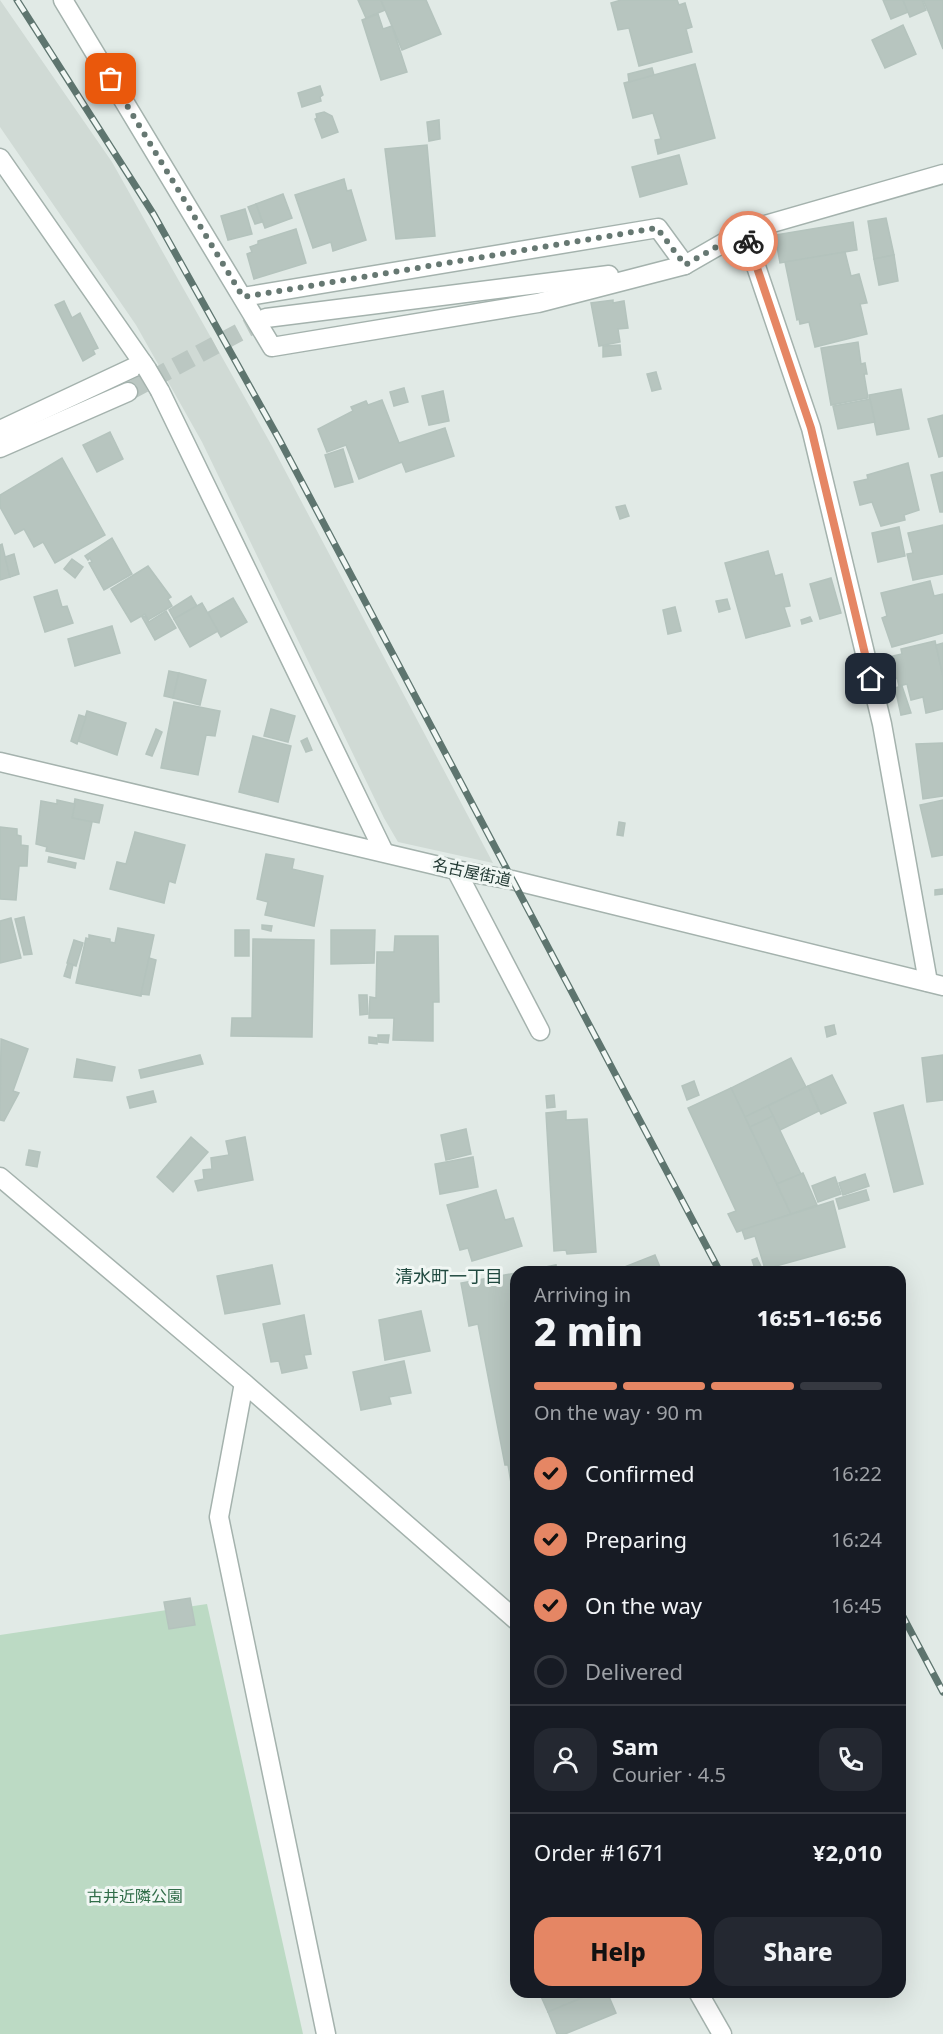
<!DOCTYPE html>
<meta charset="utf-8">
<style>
body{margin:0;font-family:"Noto Sans","Noto Sans JP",sans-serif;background:#242831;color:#f1f3f6;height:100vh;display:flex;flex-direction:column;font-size:22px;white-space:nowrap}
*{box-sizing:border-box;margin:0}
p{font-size:20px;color:#9ea1a6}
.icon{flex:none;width:33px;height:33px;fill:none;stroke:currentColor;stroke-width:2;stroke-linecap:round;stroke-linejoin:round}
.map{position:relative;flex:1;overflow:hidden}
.side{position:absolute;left:510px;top:1266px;width:396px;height:732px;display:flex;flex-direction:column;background:#171b24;border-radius:18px;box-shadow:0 6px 24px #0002}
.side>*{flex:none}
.pin{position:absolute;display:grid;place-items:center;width:51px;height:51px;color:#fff;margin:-26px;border-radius:12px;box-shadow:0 3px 9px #0006}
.courier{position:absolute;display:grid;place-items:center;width:60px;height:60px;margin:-30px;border:4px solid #e58664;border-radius:50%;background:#fff;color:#222;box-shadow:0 2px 8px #0007}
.summary em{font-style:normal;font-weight:800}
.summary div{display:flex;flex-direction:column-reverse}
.summary{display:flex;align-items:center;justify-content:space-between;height:102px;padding:0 24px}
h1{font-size:39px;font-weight:800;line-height:45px}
.bar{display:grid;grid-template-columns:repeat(4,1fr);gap:9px 6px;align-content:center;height:72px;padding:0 24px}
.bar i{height:8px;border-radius:4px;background:#363941}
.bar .selected{background:#e58664}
.bar p{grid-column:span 4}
.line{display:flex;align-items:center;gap:15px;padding:0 24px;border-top:2px solid #363941}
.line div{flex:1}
.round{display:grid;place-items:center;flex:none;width:63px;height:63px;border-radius:18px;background:#242831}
ol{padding:0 24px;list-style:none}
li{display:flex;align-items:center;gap:18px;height:66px}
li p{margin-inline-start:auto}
li .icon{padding:6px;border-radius:50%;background:#e58664;color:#111;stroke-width:4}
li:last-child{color:#9ea1a6}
li i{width:33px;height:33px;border:3px solid #363941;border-radius:50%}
.button{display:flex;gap:12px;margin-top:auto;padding:12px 24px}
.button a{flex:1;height:69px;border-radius:18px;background:#e58664;color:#111;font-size:24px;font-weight:800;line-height:69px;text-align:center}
.button a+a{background:#242831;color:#f1f3f6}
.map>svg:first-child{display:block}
.built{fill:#d0dad5}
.green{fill:#bcdac4}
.building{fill:#b7c5bf;stroke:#b4c3bd;stroke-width:1.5}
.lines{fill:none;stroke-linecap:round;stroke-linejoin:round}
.minor-tunnel{stroke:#bbc7c2;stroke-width:18;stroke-dasharray:18 9;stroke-linecap:butt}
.minor-casing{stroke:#a4b2ad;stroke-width:21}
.minor{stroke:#fff;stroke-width:18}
.rail-casing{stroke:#5e756f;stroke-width:7}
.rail{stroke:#f1f7f4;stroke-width:4.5;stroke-dasharray:14;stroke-linecap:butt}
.minor-bridge-casing{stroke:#a4b2ad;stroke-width:21;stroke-linecap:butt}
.minor-bridge{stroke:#fff;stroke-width:18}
.done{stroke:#667872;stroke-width:6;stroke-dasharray:0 10.8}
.route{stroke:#e58664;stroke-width:8}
.labels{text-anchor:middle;stroke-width:6;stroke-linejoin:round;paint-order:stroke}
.street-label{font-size:16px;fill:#233a34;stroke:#f1f7f4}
.park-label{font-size:16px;fill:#316d49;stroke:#f1f7f4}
.neighbourhood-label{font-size:18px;fill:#214a40;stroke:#f1f7f4}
</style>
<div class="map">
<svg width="943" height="2034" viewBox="0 0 943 2034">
<rect width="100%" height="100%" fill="#e1eae6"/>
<path class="built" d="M0,0L112,162L272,446L493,863L398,842L384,818L202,442L136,325L0,127Z"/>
<path class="green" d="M207,1604L303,2034H0V1635Z"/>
<g class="building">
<path d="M358,0H381L385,10L366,18Z"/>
<path d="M381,0H426L441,34L402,50Z"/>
<path d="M621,0H677L679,5L685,3L692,27L686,29L692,52L639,66L629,28L618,30L611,3Z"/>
<path d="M883,0H903L908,12L891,19Z"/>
<path d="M903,0H922L926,10L910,17Z"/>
<path d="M923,0H943V49L929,13Z"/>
<path d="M378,14L383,29L392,26L407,72L381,80L362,20Z"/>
<path d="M903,25L916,54L885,68L872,40Z"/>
<path d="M695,64L715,138L658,154L655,140L661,139L653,113L633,118L624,83Z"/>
<path d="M652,68L654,75L629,82L628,74Z"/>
<path d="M320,86L323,95L320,97L321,101L302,107L298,93Z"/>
<path d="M324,112L332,116L338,132L322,138L315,119L317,118L316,114Z"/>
<path d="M439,120L440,139L429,141L427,122Z"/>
<path d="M427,145L435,236L396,239L385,149Z"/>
<path d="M679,155L687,184L640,197L632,167Z"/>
<path d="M344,179L347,191L351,190L366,240L333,251L331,242L313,248L295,195Z"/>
<path d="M283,194L292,218L265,228L256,204Z"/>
<path d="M256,204L262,222L255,224L248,207Z"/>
<path d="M245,209L252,234L228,240L221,216Z"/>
<path d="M886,218L894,255L874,259L868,221Z"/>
<path d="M853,222L857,250L780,263L775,235Z"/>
<path d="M296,229L306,263L254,279L247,254L252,252L250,247L258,244V241Z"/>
<path d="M845,252L851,276L859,274L867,303L860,304L867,334L815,347L809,322L800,324L799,319L797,320L785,262Z"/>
<path d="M894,255L898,281L879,285L874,259Z"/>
<path d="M613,300V303L624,301L628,328L618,329L620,342L599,346L591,303Z"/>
<path d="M64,301L72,318L80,313L98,348L93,350L95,354L83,361L55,305Z"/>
<path d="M858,342L861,364L865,363L867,374H864L868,398L831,405L821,348Z"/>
<path d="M620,345L621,355L603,357V346Z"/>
<path d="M656,372L661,389L652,391L647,374Z"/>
<path d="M404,388L408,402L394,406L390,392Z"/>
<path d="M901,389L909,429L877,435L869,395Z"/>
<path d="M443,391L449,421L429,425L422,396Z"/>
<path d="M870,399L875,422L838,429L833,406Z"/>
<path d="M382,400L399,443L445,428L454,456L406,472L402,462L359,479L346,445L327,452L318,429L353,411L351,407L366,401L368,405Z"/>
<path d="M943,415V456L939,457L928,419Z"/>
<path d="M110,432L123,459L97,472L83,445Z"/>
<path d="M343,449L353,482L335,487L325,455Z"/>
<path d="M62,458L105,535L55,563L43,542L34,547L24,529L15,534L0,507V495Z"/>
<path d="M908,463L919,510L904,515L905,520L881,526L872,502L860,505L854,482L868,479L867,475Z"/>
<path d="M943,472V512H940L931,475Z"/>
<path d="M625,505L629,516L620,519L616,507Z"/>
<path d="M943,525V574L913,580L907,554L913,553L908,533Z"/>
<path d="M899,527L905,556L878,562L872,533Z"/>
<path d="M112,538L132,574L104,590L89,563L92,562L90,558L88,560L85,556Z"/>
<path d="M2,544L10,577L0,580V545Z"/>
<path d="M768,551L775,576L782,574L790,606L784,607L790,626L746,638L725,563Z"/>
<path d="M14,554L19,574L10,577L5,557Z"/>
<path d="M72,559L83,567L75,578L64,569Z"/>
<path d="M148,566L171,597L168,599L172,606L148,620L145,614L131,622L111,589Z"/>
<path d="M831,578L841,613L820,619L810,584Z"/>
<path d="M930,581L934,596L943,594V633L892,647L882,618L887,616L881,593Z"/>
<path d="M57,590L62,607L67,606L73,623L45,632L34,597Z"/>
<path d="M191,596L197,606L174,619L169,610Z"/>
<path d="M233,598L247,622L221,637L207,613Z"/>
<path d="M727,599L730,609L719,612L716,601Z"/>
<path d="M202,603L218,631L190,647L174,619Z"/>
<path d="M675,607L681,631L668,634L663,610Z"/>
<path d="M166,611L176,628L155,640L142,617L145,616L149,622Z"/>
<path d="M810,617L812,621L802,624L801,620Z"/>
<path d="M112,626L120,653L75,666L68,639Z"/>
<path d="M935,641L943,676V709L926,713L923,697L911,700L907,684L899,686L897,678L893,679L888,657L902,654L901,649Z"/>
<path d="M943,643V676L936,645Z"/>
<path d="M169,671L179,673L173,698L164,696Z"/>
<path d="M179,673L206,680L200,705L173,698Z"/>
<path d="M902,686L911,713L901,715L895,688Z"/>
<path d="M174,702L220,711L215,736L206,735L198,775L161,768Z"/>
<path d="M271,709L295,716L288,742L264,736Z"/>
<path d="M87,711L126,723L117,755L78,741Z"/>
<path d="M79,715L86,717L77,744L71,741Z"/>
<path d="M156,729L162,732L152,756L146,754Z"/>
<path d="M253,736L291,746L278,802L239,792Z"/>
<path d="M307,738L312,750L306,752L301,741Z"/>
<path d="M943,743V796L923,799L916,744Z"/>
<path d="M75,799L103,805L99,823L72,818Z"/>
<path d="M57,800L75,804L72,818L92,822L84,859L46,851L47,847L36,844L41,801L57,804Z"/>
<path d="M943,800V855L932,857L920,805Z"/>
<path d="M619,822L625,823L623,836L617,835Z"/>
<path d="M0,827L17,829V835L21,836V845L28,846L27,866H19L16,900L0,899Z"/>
<path d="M135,832L185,845L175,883L169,881L164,903L110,889L117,862L126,864Z"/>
<path d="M266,854L294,859L292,869L323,876L314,926L265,915L268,902L257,899Z"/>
<path d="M49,857L76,863L75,868L48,862Z"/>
<path d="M943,889V894L935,895V890Z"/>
<path d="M24,917L32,954L24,955L15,919Z"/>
<path d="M11,918L21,958L0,963V921Z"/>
<path d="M262,925L272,926L271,931L262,929Z"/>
<path d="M118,928L154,935L141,996L76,983L86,938L89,939V935L110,939V942L115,943Z"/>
<rect x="235" y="930" width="14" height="26"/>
<path d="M331,930H375L374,963L331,964Z"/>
<path d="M395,936H438L439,1002H433V1041L393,1040L394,1018H369L370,997L376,998L377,952H394Z"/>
<path d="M253,939L314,940L312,1037L231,1036L232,1018H252Z"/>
<path d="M74,940L83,943L76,966L67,963Z"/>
<path d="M149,958L156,960L149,995L141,994Z"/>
<path d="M68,963L73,965L70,978L64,976Z"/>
<path d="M359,995H367L368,1014L360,1015Z"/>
<path d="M834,1025L836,1034L827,1037L825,1027Z"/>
<path d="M378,1035H389L388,1043L378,1042Z"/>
<path d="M369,1037L377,1038V1044L369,1043Z"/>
<path d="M1,1039L28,1049L13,1091L19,1093L4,1121L0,1120Z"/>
<path d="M200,1055L203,1064L141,1078L139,1070Z"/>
<path d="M943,1055V1100L927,1102L922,1058Z"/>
<path d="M791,1058L806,1087L745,1117L731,1088Z"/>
<path d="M77,1059L115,1067L112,1081L74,1077Z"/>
<path d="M832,1075L846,1103L821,1114L808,1086Z"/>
<path d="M694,1081L699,1095L687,1100L682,1086Z"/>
<path d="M808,1086L819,1111L780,1130L768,1106Z"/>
<path d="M731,1088L791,1214L737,1232L728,1214L736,1211L688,1108Z"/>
<path d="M153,1091L156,1102L130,1108L127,1097Z"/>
<path d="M554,1095L555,1107L547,1108L546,1096Z"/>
<path d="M903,1105L923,1184L894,1192L874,1113Z"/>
<path d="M768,1106L773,1116L750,1127L745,1117Z"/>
<path d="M566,1111V1120L587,1119L596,1252L567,1254L566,1250L554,1251L546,1113Z"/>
<path d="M773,1116L801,1174L777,1184L750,1127Z"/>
<path d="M466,1129L471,1154L446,1160L441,1135Z"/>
<path d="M191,1137L208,1152L173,1192L157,1177Z"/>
<path d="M245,1137L253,1180L198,1191L195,1181L204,1179L203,1170L212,1169L211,1158L229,1155L226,1141Z"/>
<path d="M29,1150L40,1152L37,1167L26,1165Z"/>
<path d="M473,1157L478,1187L440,1194L435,1164Z"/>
<path d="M803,1173L817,1205L791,1214L777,1184Z"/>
<path d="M865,1174L869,1186L843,1195L839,1183Z"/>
<path d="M835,1177L841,1194L818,1202L812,1186Z"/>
<path d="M496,1190L505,1220L513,1218L522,1246L472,1261L468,1248L460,1250L447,1205Z"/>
<path d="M866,1190L869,1200L839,1209L836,1199Z"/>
<path d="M833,1201L845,1247L765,1269L755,1236L745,1239L742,1230Z"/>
<path d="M655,1255L662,1272H612Z"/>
<path d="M757,1258L763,1271L761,1272H756L752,1260Z"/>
<path d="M272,1265L280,1304L225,1314L217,1276Z"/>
<path d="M556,1265L557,1272H520Z"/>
<path d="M516,1273V1494L513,1495L508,1465H505L478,1324L469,1326L461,1283Z"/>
<path d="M421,1311L430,1351L385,1360L379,1320Z"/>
<path d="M304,1315L311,1354L304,1355L307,1368L282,1373L279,1361L271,1362L263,1324Z"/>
<path d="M404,1361L411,1393L389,1397L391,1404L361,1410L353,1372Z"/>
<path d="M190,1598L195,1625L169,1629L164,1602Z"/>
<path d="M544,1992H596L548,2012L540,1994Z"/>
<path d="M596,1992H607L616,2013L565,2034H557L548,2012Z"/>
</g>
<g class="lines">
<path class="minor-tunnel" d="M128,392L266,318"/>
<defs>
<g id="minor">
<path d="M63,0L272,347L538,303L685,265L744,231L943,174"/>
<path d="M0,158L147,369"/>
<path d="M744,231L811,428L882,724L928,982"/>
<path d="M243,297L658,228L685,265"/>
<path d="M266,318L609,275"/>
<path d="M160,391L384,852"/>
<path d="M0,430L143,363"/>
<path d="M0,448L128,392"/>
<path d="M0,762L456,870L512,880L943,986"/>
<path d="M456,870L540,1031"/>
<path d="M0,1177L244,1383L516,1620"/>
<path d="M244,1383L219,1517L326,2034"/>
<path d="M698,1992L722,2034"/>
</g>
</defs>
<use href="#minor" class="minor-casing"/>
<use href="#minor" class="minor"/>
<defs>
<g id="rail">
<path d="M17,0L154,215L279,439L720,1272"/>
<path d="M900,1611L943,1692"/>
</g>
</defs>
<use href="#rail" class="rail-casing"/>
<use href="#rail" class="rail"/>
<defs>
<path id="minor-bridge" d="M147,369L160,391"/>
</defs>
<use href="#minor-bridge" class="minor-bridge-casing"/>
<use href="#minor-bridge" class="minor-bridge"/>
</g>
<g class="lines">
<path class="done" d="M111,79L243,297L657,228L685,265L744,231L748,241"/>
<path class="route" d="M748,241L811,428L871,679"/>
</g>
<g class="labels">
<g class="street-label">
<text transform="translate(472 872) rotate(12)" y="6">名古屋街道</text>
</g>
<g class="park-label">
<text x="135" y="1902">古井近隣公園</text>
</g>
<g class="neighbourhood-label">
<text x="449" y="1283">清水町一丁目</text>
</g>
</g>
</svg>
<div class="pin" style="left:111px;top:79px;background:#ea580c"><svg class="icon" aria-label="bag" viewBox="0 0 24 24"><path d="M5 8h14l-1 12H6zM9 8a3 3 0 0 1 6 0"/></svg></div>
<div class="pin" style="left:871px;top:679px;background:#1f2937"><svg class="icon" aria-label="home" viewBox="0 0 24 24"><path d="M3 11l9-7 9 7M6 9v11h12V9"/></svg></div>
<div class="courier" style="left:748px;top:241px"><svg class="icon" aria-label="bike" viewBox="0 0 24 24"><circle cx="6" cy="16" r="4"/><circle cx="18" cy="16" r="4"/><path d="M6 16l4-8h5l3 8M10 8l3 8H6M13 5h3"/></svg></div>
<section class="side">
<div class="summary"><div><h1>2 min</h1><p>Arriving in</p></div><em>16:51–16:56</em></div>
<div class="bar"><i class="selected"></i><i class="selected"></i><i class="selected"></i><i></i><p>On the way · 90 m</p></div>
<ol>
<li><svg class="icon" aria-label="check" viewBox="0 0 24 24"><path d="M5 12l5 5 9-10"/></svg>Confirmed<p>16:22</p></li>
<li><svg class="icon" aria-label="check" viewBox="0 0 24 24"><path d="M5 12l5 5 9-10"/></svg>Preparing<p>16:24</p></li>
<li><svg class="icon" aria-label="check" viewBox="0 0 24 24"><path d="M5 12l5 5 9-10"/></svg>On the way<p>16:45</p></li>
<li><i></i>Delivered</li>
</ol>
<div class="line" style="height:108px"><a class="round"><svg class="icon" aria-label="person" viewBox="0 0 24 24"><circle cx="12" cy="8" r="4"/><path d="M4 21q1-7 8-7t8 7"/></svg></a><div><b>Sam</b><p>Courier · 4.5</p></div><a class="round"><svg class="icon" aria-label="phone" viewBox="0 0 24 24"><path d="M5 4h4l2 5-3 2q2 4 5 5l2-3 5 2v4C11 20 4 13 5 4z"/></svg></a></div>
<div class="line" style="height:78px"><div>Order #1671</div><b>¥2,010</b></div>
<div class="button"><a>Help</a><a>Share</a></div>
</section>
</div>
